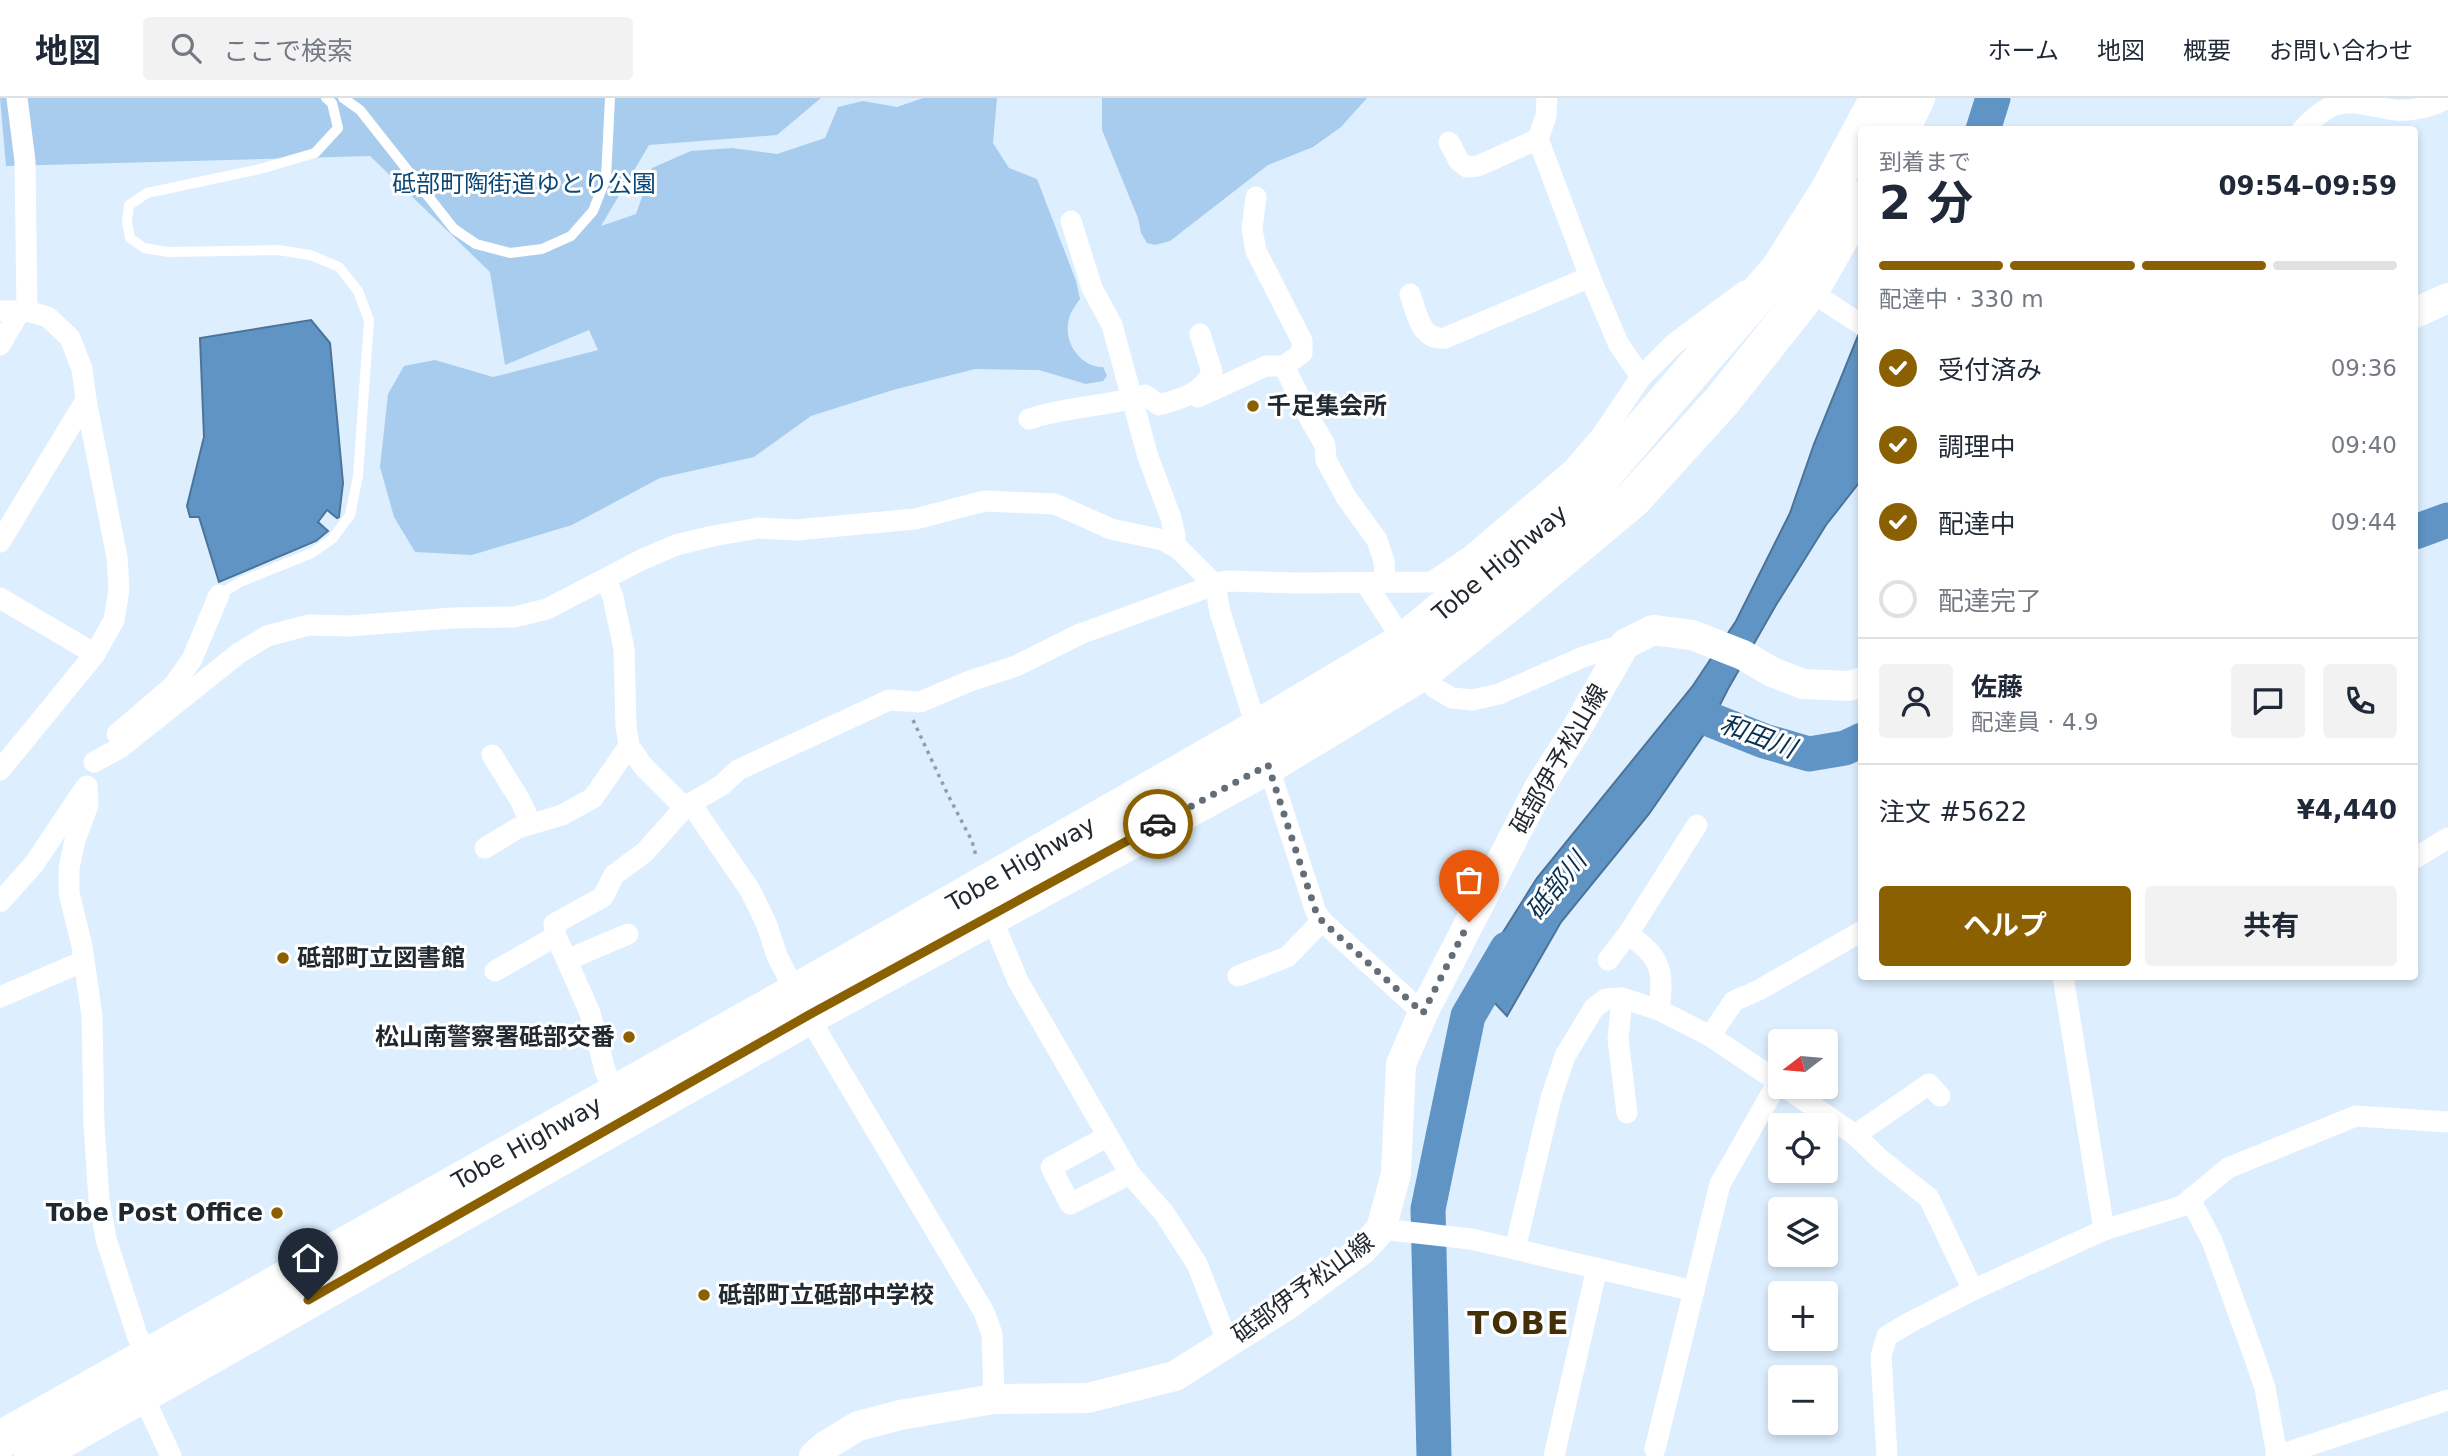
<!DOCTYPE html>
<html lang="ja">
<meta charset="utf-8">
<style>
body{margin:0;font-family:"DejaVu Sans","Noto Sans JP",sans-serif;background:#f2f2f3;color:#1f2937;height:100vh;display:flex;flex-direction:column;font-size:26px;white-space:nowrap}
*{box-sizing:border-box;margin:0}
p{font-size:23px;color:#747a83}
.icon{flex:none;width:38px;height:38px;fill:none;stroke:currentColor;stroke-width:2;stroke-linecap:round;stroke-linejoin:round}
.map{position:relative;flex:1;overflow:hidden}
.side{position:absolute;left:1858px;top:28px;width:560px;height:854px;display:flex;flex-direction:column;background:#fff;border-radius:7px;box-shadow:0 4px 10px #0003}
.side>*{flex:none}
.needle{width:46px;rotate:254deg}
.buttons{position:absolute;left:1768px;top:931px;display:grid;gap:14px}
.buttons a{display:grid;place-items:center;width:70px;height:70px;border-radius:7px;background:#fff;box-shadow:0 4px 10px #0003;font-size:35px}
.pin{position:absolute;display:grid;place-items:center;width:60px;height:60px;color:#fff;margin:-72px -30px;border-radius:50% 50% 50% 0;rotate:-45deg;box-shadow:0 0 7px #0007}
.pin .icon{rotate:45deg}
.courier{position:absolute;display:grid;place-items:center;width:70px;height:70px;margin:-35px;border:5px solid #8a6000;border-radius:50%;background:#fff;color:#222;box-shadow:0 2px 9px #0007}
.overview em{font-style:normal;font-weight:700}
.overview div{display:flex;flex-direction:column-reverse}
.overview{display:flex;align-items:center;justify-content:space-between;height:119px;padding:0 21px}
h1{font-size:46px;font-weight:700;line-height:52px}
.bar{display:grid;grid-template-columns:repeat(4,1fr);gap:10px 7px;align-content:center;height:84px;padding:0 21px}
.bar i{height:9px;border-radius:5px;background:#e0e1e3}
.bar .selected{background:#8a6000}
.bar p{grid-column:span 4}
.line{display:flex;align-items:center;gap:18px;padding:0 21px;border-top:2px solid #e0e1e3}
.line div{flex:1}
.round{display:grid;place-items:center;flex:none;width:74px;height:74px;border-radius:7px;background:#f2f2f3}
ol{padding:0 21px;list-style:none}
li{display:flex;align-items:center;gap:21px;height:77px}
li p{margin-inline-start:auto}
li .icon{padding:7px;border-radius:50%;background:#8a6000;color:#fff;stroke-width:4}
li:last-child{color:#747a83}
li i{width:38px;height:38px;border:4px solid #e0e1e3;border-radius:50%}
.action{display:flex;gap:14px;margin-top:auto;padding:14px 21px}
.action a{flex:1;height:80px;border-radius:7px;background:#8a6000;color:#fff;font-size:28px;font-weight:700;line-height:80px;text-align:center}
.action a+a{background:#f2f2f3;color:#1f2937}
header{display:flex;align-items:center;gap:42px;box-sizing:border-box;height:98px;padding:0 35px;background:#fff;border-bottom:2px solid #e0e1e3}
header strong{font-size:33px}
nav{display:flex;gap:38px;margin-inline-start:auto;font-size:24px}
.search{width:490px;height:63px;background:#f2f2f3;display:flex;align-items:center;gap:18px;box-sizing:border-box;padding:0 24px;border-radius:7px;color:#747a83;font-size:26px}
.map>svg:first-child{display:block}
.green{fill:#a8ccee}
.water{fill:#5f94c5;stroke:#4c7498;stroke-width:2}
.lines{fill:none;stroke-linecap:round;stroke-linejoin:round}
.river{stroke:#5f94c5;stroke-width:35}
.path{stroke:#929fab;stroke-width:3.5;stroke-dasharray:3.5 5;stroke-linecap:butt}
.lane{stroke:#fff;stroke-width:10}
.street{stroke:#fff;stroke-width:21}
.secondary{stroke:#fff;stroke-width:30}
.highway{stroke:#fff;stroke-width:38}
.done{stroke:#636e78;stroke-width:7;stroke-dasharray:0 12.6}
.route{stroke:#8a6000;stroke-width:9}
.poi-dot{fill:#8a6000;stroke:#fff;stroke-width:2.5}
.labels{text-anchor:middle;stroke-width:6;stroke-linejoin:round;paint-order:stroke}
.park-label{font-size:24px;fill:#0b4877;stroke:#fff}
.poi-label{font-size:24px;font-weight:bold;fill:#212930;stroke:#fff;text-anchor:start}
.street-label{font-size:24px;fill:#212930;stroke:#fff}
.water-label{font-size:26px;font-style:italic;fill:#083152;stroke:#fff}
.district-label{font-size:32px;font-weight:bold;letter-spacing:2px;fill:#432f08;stroke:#fff}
</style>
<header>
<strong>地図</strong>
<div class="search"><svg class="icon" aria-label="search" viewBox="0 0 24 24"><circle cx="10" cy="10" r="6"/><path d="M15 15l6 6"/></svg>ここで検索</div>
<nav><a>ホーム</a><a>地図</a><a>概要</a><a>お問い合わせ</a></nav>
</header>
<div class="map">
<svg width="2448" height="1358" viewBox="0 0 2448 1358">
<rect width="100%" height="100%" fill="#ddeefe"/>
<g class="green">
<path d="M0,0H821L777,37L649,47L601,128L636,116L652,70L691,53L732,50L777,56L825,40L838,9L863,3L897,9L923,0H997L993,45L1009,70L1037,81L1076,183L1080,201C1074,209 1069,216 1068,226C1065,247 1082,269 1103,269L1107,278L1103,283L1086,286L1039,272L975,271L893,292L811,318L754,359L660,380L572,427L472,457L415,454L394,419L380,369L388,296L404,268L435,262L493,279L598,252L589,232L505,267L490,174L370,58L6,68Z"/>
<path d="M1102,0H1367L1341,29L1313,49L1268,67L1170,143L1155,147L1147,145L1141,135L1138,120L1102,32Z"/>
</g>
<g class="water">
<path d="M311,222L330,245L343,385L339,419L337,420L327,412L318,424L328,433L316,443L219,484L199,419H190L187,408L204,339L200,240Z"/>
<path d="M1862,228V381L1826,427L1776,507L1728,591L1707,632L1649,716L1561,824L1507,918L1473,882L1537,780L1692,589L1736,523L1790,415L1814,346Z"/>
</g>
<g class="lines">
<g class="river">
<path d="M1983,32L1993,0"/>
<path d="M2415,434L2448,422"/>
<path d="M1696,616L1764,643L1809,656L1845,650L1862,642"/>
<path d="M1434,1358L1428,1111L1468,918L1507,851"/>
</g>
<path class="path" d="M913,622L948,697L972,743L976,758"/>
<g class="lane">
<path d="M343,0L360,12L454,131L476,146L510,155L542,151L571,138L593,113L606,80L610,0"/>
<path d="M219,497L240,484L312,455L332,441L350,417L358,378L369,222L358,193L339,169L310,157L278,152L168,154L144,150L130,140L127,124L129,107L147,95L260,71L315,55L338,30L332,5L326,0"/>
</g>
<g class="street">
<path d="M17,0L25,63L27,213"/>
<path d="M1547,0L1546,18L1538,41L1590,179L1618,245L1641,279"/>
<path d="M2302,32C2311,22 2320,14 2332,8C2353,0 2374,10 2396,12C2414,13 2432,9 2448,0"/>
<path d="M1449,44L1459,63L1467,69L1478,68L1538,41"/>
<path d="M1256,99L1252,131L1256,153L1302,243V255L1284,268L1311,323L1325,347L1326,362L1346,399L1377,442L1384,463L1385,484"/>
<path d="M1071,123L1092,190L1112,227L1148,359L1171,420L1175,438L1172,446"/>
<path d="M1802,188L1862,227"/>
<path d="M1410,196C1417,215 1420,243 1445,240L1590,179"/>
<path d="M0,213H27L48,219L70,240L82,271L86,302L117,459L119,492L114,522L95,556L0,672"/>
<path d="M0,247L20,213"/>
<path d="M1198,299L1266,268H1284"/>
<path d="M1029,321C1067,308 1107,309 1145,297L1159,307C1180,301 1202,296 1212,274L1200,236"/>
<path d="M0,444L86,302"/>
<path d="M606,482L613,499L624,551L626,628L629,648L643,668L679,704L695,712L750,792L767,827L777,858L808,918L984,1214L992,1236L994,1301"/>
<path d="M1365,484L1423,573L1435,590L1452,600L1473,602L1499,596L1583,559L1625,546"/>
<path d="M0,500L95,556"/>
<path d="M117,636L173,588L192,561L219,497"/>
<path d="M492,657L520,702L531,726"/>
<path d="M94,664L120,650L239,555L267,538L309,527L349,528L452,520L514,519L547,511L641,462L676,447L713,438L759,430L796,432L915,421L985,403L1055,406L1111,431L1163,442L1179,451L1215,487L1220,514L1257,631"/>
<path d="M1268,667L1316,814L1322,823L1423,915"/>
<path d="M87,688L88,707L75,742L69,770V795L82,848L92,918L94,1028L99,1101L106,1141L137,1237L147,1258L142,1296L171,1358"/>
<path d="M485,750L518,730L562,717L593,700L629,648"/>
<path d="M2415,760L2448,740"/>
<path d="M0,804L34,766L85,690"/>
<path d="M991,818L1018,883L1130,1076L1164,1115L1197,1166L1228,1245"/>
<path d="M1628,836C1662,860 1664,873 1659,912"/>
<path d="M567,862L628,836"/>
<path d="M1608,862L1628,836L1697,727"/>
<path d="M495,873L556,838"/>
<path d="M1238,878L1287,859L1322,823"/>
<path d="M2063,878L2104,1132"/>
<path d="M0,899L84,863"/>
<path d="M1622,900L1618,941L1627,1015"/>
<path d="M1710,938L1734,903L1759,892L1862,833"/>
<path d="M1785,989L1855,1037L1880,1061L1929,1100L1973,1192"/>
<path d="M615,996L605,972L590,915L556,838L554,826L603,799L614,777L645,754L686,708L722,687L738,672L889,602L920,604L970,583L1016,568L1080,536L1225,483L1296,485L1432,484L1472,457L1573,371L1602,337L1641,279L1675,245L1745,193"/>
<path d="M1855,1037L1929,986L1940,998"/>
<path d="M1108,1038L1051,1069L1070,1106L1130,1076"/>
<path d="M2190,1101L2212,1143L2252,1252L2265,1290L2277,1357"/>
<path d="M1381,1131L1471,1141L1694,1193"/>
<path d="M1515,1151L1551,1000L1565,958L1594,910L1606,901L1622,900L1659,912L1710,938L1780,985"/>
<path d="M1655,1351L1720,1086L1778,984"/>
<path d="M1554,1358L1597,1170"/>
<path d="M1887,1358L1881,1258L1887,1238L1907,1226L1973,1192L2104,1132L2182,1108L2228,1070L2356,1018L2448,1024"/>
<path d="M2276,1358L2448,1302"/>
</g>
<g class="secondary">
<path d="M2415,215L2448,200"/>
<path d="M814,1358L825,1348L858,1328L900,1317L994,1301L1088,1300L1175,1278L1287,1207L1362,1152L1381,1131L1396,1076L1401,966L1423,915L1540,688L1574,635L1625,546L1653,532L1692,537L1743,557L1772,574L1803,586L1849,588L1862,584"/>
</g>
<g class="highway">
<path d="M1900,32L1916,0"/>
<path d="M0,1342L795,895L1257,631L1405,543L1595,386L1779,172L1829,93L1879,0"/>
<path d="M33,1358L808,918L1268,667L1423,573L1517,498L1633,401L1722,303L1810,192L1862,101"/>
</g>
</g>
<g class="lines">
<path class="done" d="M1158,726L1268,667L1316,814L1322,823L1423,915L1469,824"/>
<path class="route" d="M308,1202L807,918L1158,726"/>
</g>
<g class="poi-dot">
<circle cx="1253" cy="308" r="7"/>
<circle cx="283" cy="860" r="7"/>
<circle cx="629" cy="939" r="7"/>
<circle cx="277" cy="1115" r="7"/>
<circle cx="704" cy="1197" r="7"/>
</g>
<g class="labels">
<g class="park-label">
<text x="524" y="94">砥部町陶街道ゆとり公園</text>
</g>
<g class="poi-label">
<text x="1267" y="316">千足集会所</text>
<text x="297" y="868">砥部町立図書館</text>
<text x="615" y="947" text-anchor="end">松山南警察署砥部交番</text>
<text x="263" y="1123" text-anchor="end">Tobe Post Office</text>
<text x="718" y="1205">砥部町立砥部中学校</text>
</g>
<g class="street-label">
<text transform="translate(1500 465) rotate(-40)" y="8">Tobe Highway</text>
<text transform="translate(1559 661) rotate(-60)" y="8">砥部伊予松山線</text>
<text transform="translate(1021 766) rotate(-30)" y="8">Tobe Highway</text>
<text transform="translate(527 1045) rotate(-29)" y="8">Tobe Highway</text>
<text transform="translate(1303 1190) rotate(-36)" y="8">砥部伊予松山線</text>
</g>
<g class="water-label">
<text transform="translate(1758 638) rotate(20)" y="9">和田川</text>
<text transform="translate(1556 788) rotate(-51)" y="9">砥部川</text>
</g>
<g class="district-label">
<text x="1519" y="1236">TOBE</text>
</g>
</g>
</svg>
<div class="buttons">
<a><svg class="needle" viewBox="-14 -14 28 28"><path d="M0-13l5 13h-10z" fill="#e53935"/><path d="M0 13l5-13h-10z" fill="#747a83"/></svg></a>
<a><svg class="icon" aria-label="locate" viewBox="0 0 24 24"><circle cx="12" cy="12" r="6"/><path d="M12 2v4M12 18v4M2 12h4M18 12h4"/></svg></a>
<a><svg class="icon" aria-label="layers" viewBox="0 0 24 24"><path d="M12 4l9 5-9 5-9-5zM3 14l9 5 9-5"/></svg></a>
<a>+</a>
<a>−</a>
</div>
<div class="pin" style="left:1469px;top:824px;background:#ea580c"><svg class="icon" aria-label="bag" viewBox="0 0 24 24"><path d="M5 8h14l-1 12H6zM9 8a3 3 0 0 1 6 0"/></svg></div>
<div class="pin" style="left:308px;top:1202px;background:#1f2937"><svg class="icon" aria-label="home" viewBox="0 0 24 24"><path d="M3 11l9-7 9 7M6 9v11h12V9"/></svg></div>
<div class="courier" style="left:1158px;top:726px"><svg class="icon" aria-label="car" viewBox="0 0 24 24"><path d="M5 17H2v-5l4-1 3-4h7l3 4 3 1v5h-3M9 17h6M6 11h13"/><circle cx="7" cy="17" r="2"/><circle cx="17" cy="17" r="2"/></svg></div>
<section class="side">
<div class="overview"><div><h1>2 分</h1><p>到着まで</p></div><em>09:54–09:59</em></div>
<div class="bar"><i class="selected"></i><i class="selected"></i><i class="selected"></i><i></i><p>配達中 · 330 m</p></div>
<ol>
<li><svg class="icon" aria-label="check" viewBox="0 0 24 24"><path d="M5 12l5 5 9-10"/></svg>受付済み<p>09:36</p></li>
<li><svg class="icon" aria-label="check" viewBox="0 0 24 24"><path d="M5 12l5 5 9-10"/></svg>調理中<p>09:40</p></li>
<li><svg class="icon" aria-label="check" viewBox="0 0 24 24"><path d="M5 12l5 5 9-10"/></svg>配達中<p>09:44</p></li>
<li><i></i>配達完了</li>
</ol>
<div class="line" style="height:126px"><a class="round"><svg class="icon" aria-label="person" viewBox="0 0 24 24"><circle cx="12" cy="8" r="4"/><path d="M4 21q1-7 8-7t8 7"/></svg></a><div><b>佐藤</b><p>配達員 · 4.9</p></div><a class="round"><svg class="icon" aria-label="chat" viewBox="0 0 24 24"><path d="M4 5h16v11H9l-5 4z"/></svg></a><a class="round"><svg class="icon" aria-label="phone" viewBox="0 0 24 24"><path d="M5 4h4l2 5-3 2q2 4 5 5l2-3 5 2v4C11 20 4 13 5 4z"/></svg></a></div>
<div class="line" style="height:91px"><div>注文 #5622</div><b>¥4,440</b></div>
<div class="action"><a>ヘルプ</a><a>共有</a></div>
</section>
</div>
